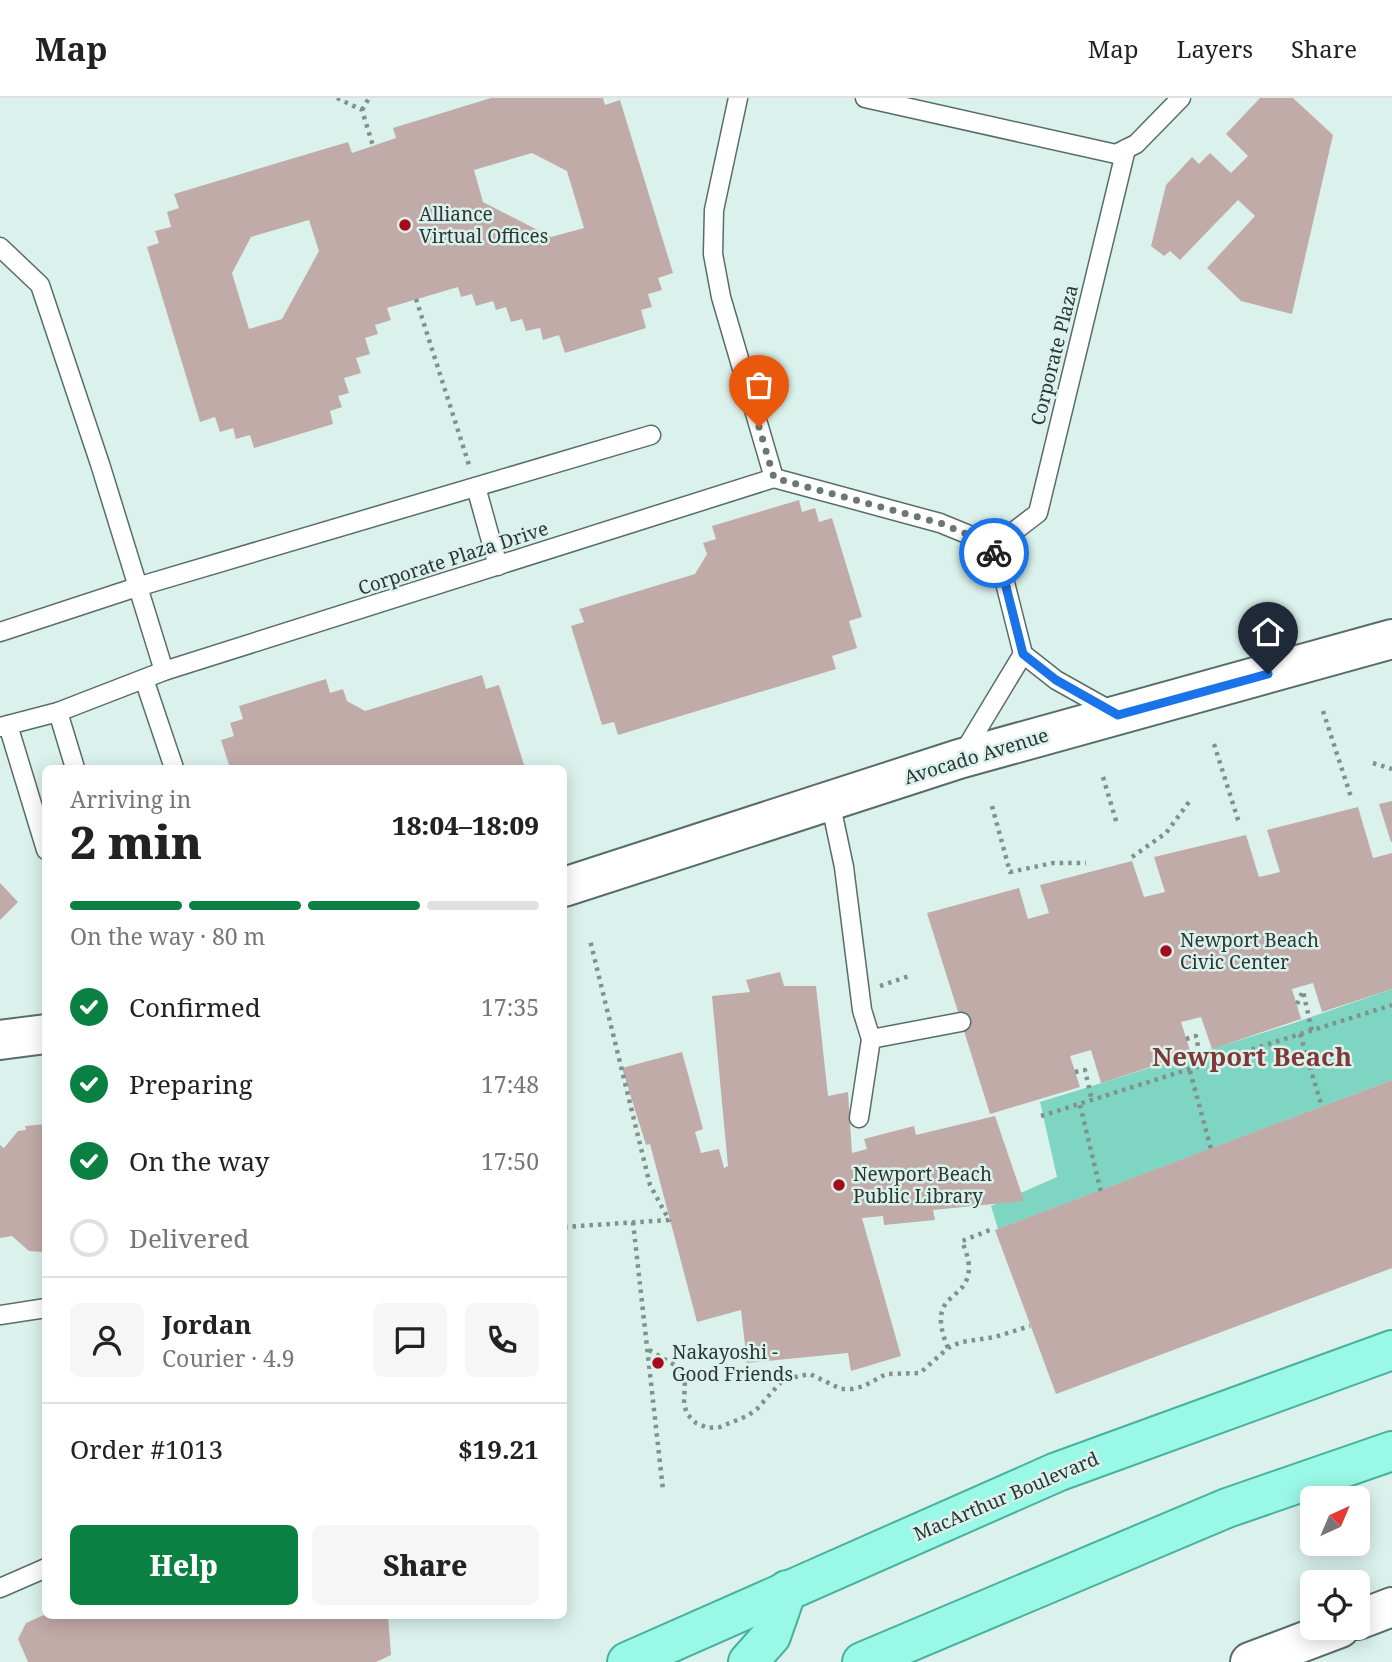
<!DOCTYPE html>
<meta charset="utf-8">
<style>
body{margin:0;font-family:"Noto Serif",serif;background:#f6f6f6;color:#222;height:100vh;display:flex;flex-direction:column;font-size:26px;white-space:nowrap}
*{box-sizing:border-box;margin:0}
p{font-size:23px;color:#767676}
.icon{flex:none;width:38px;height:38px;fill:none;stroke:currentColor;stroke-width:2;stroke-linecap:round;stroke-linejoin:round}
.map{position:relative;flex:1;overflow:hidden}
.side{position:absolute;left:42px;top:667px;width:525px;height:854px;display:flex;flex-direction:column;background:#fff;border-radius:10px;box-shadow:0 4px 18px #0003}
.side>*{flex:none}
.needle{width:46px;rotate:44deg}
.buttons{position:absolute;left:1300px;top:1388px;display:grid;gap:14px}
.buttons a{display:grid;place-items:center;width:70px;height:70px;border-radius:10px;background:#fff;box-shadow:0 4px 18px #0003;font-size:35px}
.pin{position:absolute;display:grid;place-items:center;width:60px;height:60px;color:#fff;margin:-72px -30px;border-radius:50% 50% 50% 0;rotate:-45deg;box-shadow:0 0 7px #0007}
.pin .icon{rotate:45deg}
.courier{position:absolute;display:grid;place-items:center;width:70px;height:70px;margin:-35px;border:5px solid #1a73e8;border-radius:50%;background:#fff;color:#222;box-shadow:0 2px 9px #0007}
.summary em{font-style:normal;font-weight:800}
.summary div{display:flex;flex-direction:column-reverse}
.summary{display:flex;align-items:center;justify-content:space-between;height:119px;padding:0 28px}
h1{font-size:46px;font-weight:800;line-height:52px}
.bar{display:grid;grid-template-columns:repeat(4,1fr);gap:10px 7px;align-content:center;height:84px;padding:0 28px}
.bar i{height:9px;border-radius:5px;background:#e0e0e0}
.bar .active{background:#0b8043}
.bar p{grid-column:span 4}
.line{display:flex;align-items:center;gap:18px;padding:0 28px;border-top:2px solid #e0e0e0}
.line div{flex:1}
.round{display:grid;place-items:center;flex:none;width:74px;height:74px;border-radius:10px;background:#f6f6f6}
ol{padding:0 28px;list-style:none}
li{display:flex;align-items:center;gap:21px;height:77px}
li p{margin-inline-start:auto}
li .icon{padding:7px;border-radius:50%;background:#0b8043;color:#fff;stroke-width:4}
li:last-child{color:#767676}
li i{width:38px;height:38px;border:4px solid #e0e0e0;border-radius:50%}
.primary-button{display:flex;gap:14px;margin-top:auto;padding:14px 28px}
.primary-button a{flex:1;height:80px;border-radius:10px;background:#0b8043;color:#fff;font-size:28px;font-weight:800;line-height:80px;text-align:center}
.primary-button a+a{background:#f6f6f6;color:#222}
header{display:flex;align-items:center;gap:42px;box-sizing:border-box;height:98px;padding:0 35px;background:#fff;border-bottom:2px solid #e0e0e0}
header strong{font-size:33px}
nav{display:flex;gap:38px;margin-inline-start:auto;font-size:24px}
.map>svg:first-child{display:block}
.green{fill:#7ed5c2}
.building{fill:#c1aba9;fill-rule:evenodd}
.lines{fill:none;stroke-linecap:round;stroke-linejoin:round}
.service-casing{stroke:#586d68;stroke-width:21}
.tertiary-casing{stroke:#586d68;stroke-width:42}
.primary-casing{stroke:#47b19d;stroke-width:42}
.path{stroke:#81918c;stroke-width:4.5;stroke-dasharray:3.5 5;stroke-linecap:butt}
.service{stroke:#fff;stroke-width:18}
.tertiary{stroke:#fff;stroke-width:38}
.primary{stroke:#99f8e6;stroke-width:38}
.done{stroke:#6a7874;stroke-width:7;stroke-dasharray:0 12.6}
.route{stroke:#1a73e8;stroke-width:9}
.poi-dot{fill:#a50b1d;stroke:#dbf2ec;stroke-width:2.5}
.labels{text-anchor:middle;stroke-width:5;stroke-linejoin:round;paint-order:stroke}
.poi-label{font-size:19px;fill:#2d3633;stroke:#dbf2ec;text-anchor:start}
.street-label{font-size:19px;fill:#2d3633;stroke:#dbf2ec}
.district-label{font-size:26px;font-weight:bold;fill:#7f3835;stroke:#dbf2ec}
</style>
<header>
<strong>Map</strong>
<nav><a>Map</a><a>Layers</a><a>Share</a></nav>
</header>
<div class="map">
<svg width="1392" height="1564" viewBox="0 0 1392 1564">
<rect width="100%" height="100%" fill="#dbf2ec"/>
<path class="green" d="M1392,891V982L998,1131L991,1108L1057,1079L1040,1004L1288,927Z"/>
<g class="building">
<path d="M491,0H603L605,7L620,2L673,175L658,180L662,192L648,196L652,209L641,212L646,230L565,255L559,237L543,242L540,230L526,233L522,221L511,224L506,209L496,212L493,203L476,208L472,196L461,199L458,189L387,210L391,222L375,227L378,236L365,240L370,256L356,260L361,275L344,280L349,295L338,298L342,309L330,313L333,326L254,350L250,337L236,341L233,330L220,334L215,319L200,324L147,149L159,145L155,133L171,129L167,114L179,110L174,96L348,44L352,55L396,40L393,30ZM532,55L567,73L584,130L551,139L483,104L474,72ZM309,122L319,153L282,221L249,231L232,175L251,139Z"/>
<path d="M1260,0H1293L1333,37L1292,216L1241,203L1207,170L1255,118L1238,102L1180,162L1170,153L1164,158L1151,148L1166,87L1192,59L1199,66L1210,55L1231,75L1248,58L1226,36Z"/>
<path d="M799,402L802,414L815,410L819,424L832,420L862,519L849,523L857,550L832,558L836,571L618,637L614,624L602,627L571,528L584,524L579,511L695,476L707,456L703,445L716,441L712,428Z"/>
<path d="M482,577L486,591L499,587L525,670H230L221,642L234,638L230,625L243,621L239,608L326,581L330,595L343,591L347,603L365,613Z"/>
<path d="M1392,703V744H1391L1379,706Z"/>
<path d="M1358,709L1373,760L1392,755V891L1322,914L1313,885L1292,891L1301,921L1212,951L1201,919L1181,924L1191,956L1101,985L1091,952L1070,958L1080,989L990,1016L927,815L1019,790L1028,821L1049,815L1040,787L1132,763L1144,799L1165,794L1154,759L1246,737L1259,779L1280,774L1267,732Z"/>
<path d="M0,785L18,804L0,822Z"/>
<path d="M780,874L784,888H816L828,998L848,994L852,1055L867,1051L864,1041L914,1028L916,1037L995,1018L1024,1103L933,1112L935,1122L884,1127L883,1118L862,1120L901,1258L851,1273L848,1255L747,1265L741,1212L697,1224L650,1046L646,1047L622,970L682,954L703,1031L695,1034L701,1055L719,1051L724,1070L728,1068L712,898L750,894L746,882Z"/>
<path d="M1392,982V1170L1056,1296L995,1132Z"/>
<path d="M46,1026V1154H42L29,1153L12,1138L0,1140V1047L4,1050L18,1033L26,1032L25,1028Z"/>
<path d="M46,1516L388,1517L391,1557L376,1564H28L18,1541L26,1525Z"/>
</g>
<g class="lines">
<defs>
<g id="service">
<path d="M738,0L714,112L713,156L721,199L774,380L940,425L984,443L999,461L1023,556L962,657"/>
<path d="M865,0L1116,56L1136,46L1181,0"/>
<path d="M0,149L40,187L100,366L164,573"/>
<path d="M476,389L498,468"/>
<path d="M991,451L1038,415L1126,51"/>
<path d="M0,534L137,489L651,337"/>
<path d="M1023,556L1056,582L1115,615"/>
<path d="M144,581L174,670"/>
<path d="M58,614L75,670"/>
<path d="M8,627L46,752"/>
<path d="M0,629L58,614L164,573L774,380"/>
<path d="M830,703L844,769L862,912L871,941L859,1020"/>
<path d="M871,941L961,924"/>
<path d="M0,1217L46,1210"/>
<path d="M0,1490L46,1470"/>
</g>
<g id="tertiary">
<path d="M564,789L959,661L1392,541"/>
<path d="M0,942L46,936"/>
<path d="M1358,1522L1392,1509"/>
<path d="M1250,1564L1340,1530"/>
</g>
<g id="primary">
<path d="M627,1564L1057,1374L1392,1252"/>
<path d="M748,1564L771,1538L787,1492"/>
<path d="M862,1564L1227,1410L1392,1353"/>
</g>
</defs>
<use href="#service" class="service-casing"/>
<use href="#tertiary" class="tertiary-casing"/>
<use href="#primary" class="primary-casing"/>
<g class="path">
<path d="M337,0L362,12L373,48"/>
<path d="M362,12L369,0"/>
<path d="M416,201L469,367"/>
<path d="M1323,613L1351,699"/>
<path d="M1214,646L1239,725"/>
<path d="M1373,665L1392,671"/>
<path d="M1103,679L1117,726"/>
<path d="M992,708L1010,774L1053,765H1086"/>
<path d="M1132,759L1166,735L1189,704"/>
<path d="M880,888L912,877"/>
<path d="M1297,906L1303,893L1312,933"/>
<path d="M1300,936L1322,1009"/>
<path d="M1186,941L1196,938L1202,968"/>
<path d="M1190,973L1211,1051"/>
<path d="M1075,974L1085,972L1092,1003"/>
<path d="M1080,1007L1101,1094"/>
<path d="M1041,1018L1392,907"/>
<path d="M633,1124L663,1392"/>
<path d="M564,1129L669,1122L650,1087L590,842"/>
<path d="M948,1250C924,1192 968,1206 969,1170C969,1161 965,1151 962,1143L990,1132"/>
<path d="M649,1252L678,1269L685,1280L684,1306L687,1316L696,1325L708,1330L720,1329L747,1318L757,1311L781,1284L795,1279L810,1276L841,1291H852L864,1288L886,1276L920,1275L948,1250L961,1244L995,1239L1030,1228"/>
</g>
<use href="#service" class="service"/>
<use href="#tertiary" class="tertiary"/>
<use href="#primary" class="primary"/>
</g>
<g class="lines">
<path class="done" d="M759,329L774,380L940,425L984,443L994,455"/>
<path class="route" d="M994,455L999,461L1023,556L1056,582L1118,617L1268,576"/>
</g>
<g class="poi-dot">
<circle cx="405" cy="127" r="7"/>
<circle cx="1166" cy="853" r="7"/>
<circle cx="839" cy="1087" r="7"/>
<circle cx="658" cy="1265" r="7"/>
</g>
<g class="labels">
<g class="poi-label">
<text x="419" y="123">Alliance<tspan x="419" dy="22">Virtual Offices</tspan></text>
<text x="1180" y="849">Newport Beach<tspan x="1180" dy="22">Civic Center</tspan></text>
<text x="853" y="1083">Newport Beach<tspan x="853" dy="22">Public Library</tspan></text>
<text x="672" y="1261">Nakayoshi -<tspan x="672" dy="22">Good Friends</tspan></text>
</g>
<g class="street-label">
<text transform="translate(1054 257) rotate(-76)" y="7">Corporate Plaza</text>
<text transform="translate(453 460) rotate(-18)" y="7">Corporate Plaza Drive</text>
<text transform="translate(976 658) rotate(-17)" y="7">Avocado Avenue</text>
<text transform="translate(1006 1398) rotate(-23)" y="7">MacArthur Boulevard</text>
</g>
<g class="district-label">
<text x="1252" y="968">Newport Beach</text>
</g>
</g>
</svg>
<div class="buttons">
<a><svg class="needle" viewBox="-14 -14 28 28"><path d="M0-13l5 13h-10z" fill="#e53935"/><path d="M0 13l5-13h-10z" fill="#767676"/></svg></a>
<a><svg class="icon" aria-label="locate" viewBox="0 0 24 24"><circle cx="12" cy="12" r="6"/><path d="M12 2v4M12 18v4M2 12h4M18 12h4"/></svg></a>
</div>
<div class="pin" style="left:759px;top:329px;background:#ea580c"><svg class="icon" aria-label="bag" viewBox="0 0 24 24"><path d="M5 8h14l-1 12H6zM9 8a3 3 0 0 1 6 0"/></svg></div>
<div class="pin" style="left:1268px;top:576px;background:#1f2937"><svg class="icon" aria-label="home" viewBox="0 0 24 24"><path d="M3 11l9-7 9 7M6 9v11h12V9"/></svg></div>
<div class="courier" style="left:994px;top:455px"><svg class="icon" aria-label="bike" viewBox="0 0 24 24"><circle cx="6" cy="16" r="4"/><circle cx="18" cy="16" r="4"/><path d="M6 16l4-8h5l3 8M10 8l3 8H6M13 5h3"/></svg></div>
<section class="side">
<div class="summary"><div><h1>2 min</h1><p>Arriving in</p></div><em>18:04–18:09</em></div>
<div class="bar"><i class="active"></i><i class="active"></i><i class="active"></i><i></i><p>On the way · 80 m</p></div>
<ol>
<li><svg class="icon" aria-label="check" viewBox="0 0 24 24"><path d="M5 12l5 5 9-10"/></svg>Confirmed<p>17:35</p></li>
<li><svg class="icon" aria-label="check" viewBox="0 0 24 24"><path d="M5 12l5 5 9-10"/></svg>Preparing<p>17:48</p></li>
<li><svg class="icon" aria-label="check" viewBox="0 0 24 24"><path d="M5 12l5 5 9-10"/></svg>On the way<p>17:50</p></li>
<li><i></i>Delivered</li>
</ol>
<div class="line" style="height:126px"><a class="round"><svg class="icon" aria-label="person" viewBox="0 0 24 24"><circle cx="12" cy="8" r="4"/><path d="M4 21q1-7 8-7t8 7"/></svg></a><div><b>Jordan</b><p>Courier · 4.9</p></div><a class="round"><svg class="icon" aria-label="chat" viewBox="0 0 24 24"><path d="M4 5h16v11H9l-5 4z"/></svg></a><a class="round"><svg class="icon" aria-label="phone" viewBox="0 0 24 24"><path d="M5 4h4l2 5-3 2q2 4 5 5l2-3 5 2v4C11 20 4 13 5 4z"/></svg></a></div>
<div class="line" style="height:91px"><div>Order #1013</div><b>$19.21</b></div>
<div class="primary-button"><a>Help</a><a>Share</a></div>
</section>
</div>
